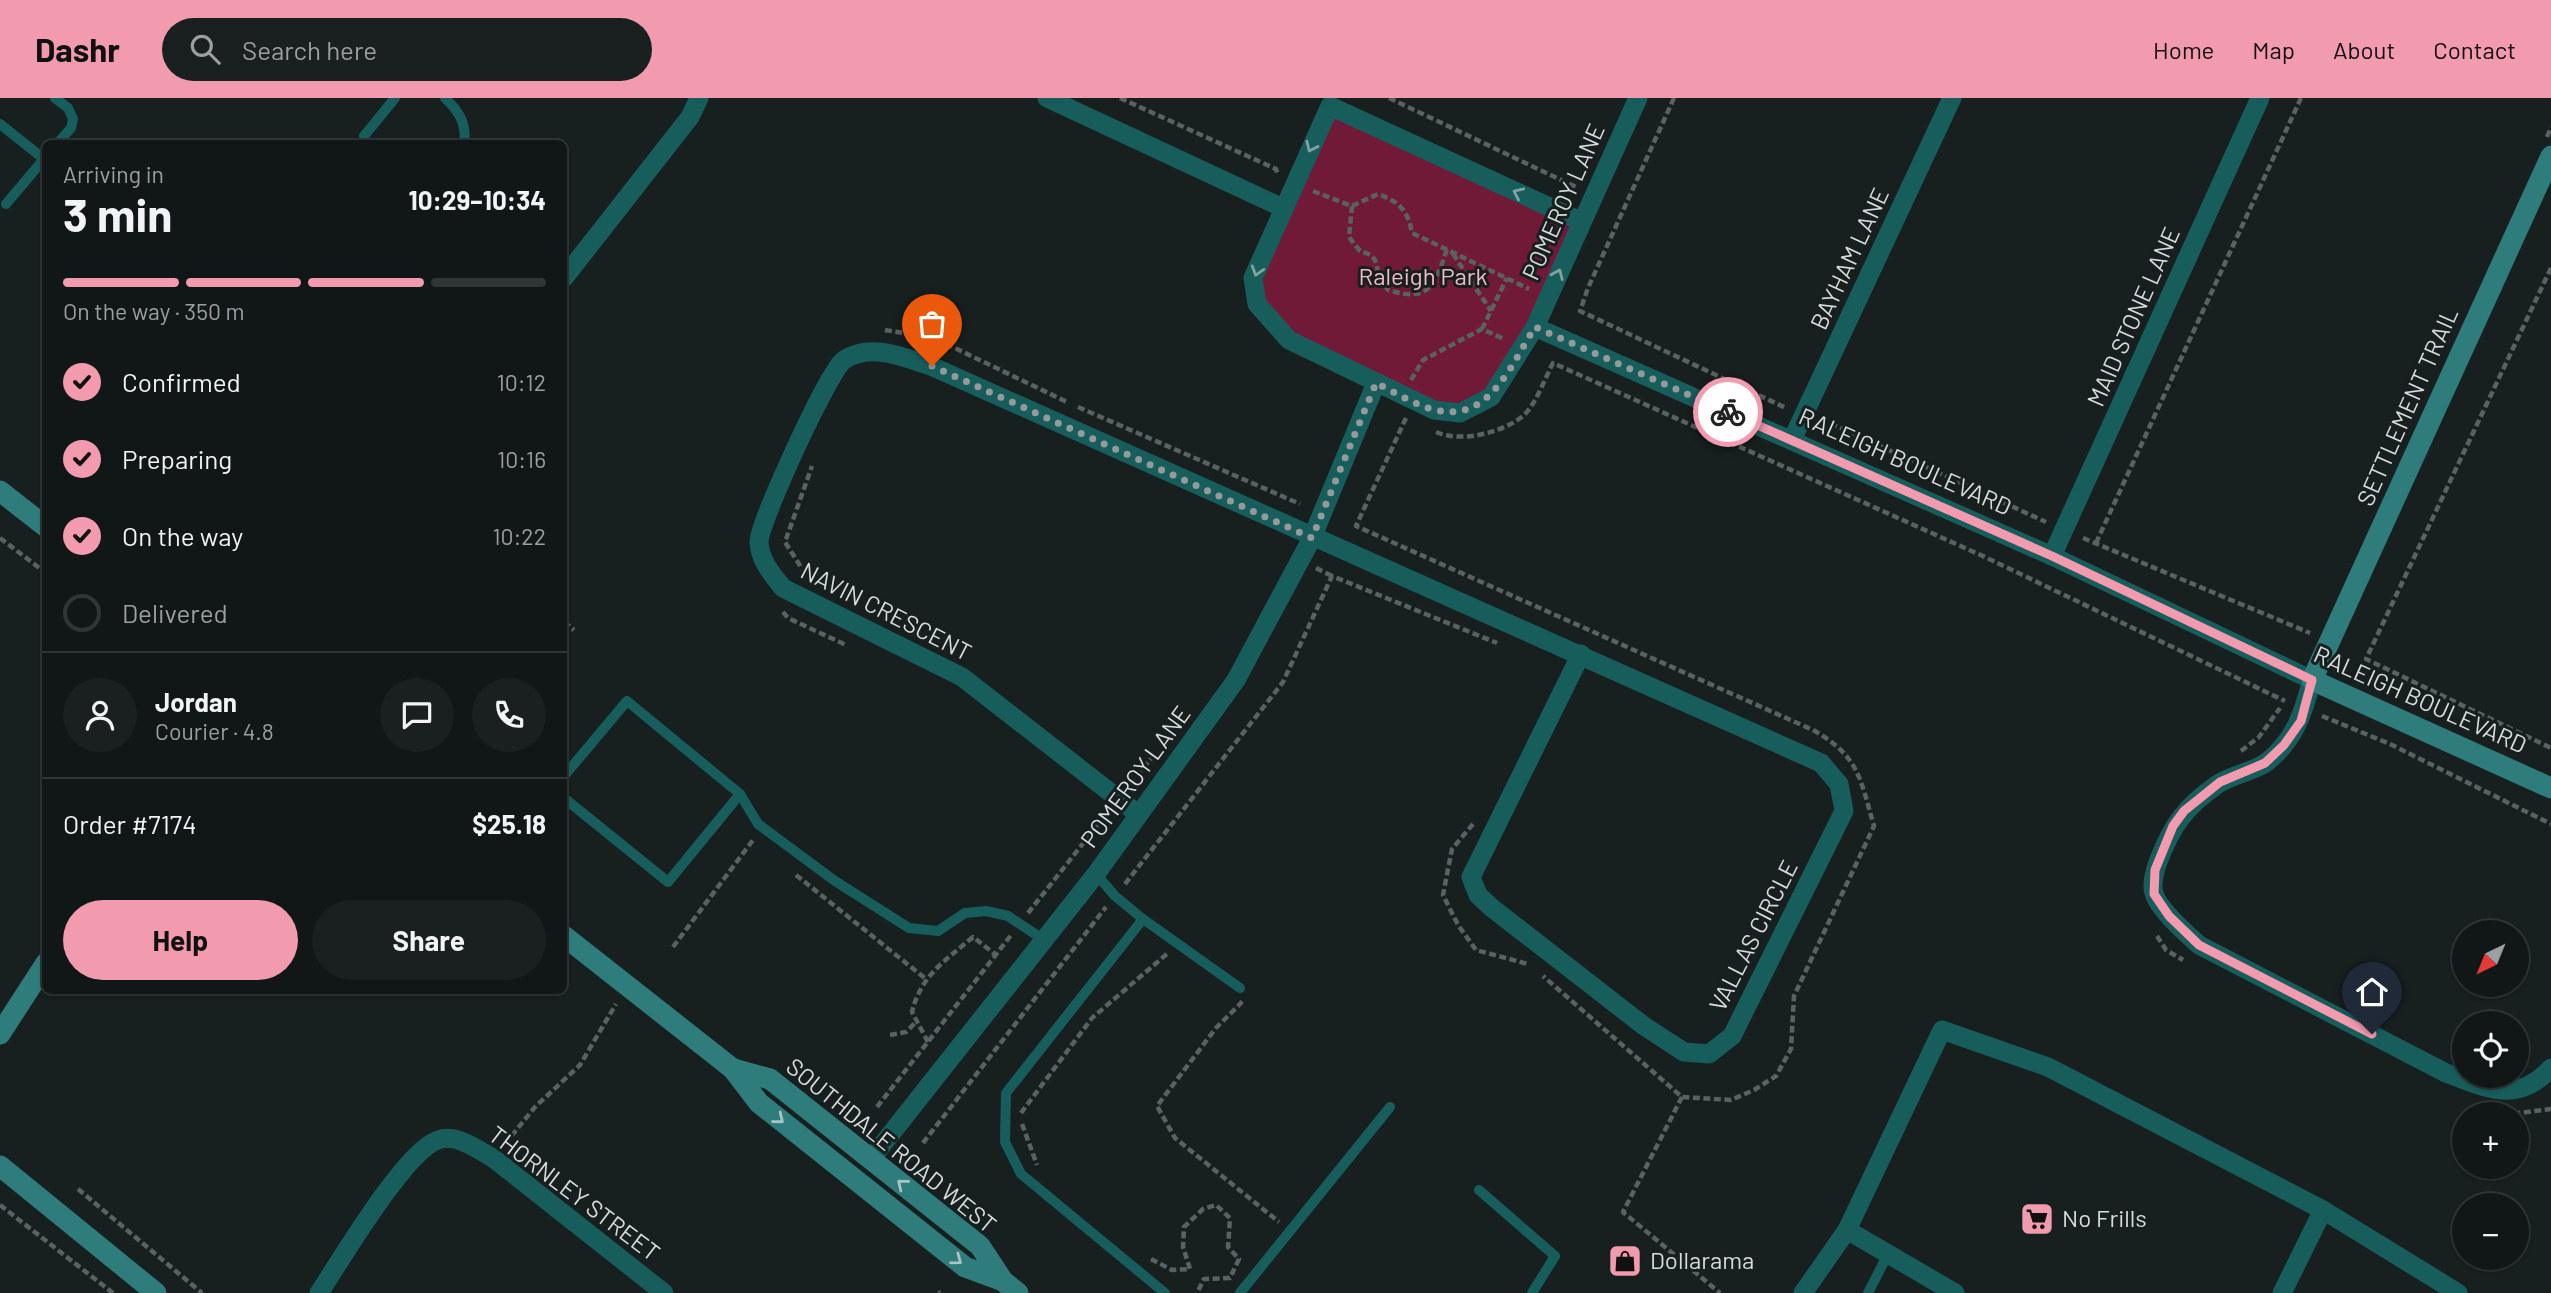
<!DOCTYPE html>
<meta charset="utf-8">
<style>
body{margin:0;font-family:Barlow,sans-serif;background:#1a2020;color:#f1f3f6;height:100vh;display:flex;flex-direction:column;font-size:26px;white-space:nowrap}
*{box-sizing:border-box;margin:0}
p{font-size:23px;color:#9c9fa1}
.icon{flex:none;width:38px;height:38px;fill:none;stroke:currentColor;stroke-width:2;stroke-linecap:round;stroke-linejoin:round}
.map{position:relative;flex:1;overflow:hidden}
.side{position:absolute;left:42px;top:42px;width:525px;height:854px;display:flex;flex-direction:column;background:#111717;border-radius:10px;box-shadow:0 2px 5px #0004,0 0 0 2px #303636}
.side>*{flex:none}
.needle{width:46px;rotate:223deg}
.controls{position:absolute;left:2452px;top:822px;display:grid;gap:14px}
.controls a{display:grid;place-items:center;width:77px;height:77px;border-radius:50%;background:#111717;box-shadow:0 2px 5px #0004,0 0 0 2px #303636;font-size:35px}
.pin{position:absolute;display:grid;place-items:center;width:60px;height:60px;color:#fff;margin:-72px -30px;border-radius:50% 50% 50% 0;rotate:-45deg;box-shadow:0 0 7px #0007}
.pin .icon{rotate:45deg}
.courier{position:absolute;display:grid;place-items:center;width:70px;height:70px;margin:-35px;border:5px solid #f29aae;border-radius:50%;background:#fff;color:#222;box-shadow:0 2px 9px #0007}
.headline em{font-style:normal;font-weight:700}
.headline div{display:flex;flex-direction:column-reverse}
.headline{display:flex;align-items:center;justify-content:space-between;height:119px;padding:0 21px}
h1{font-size:46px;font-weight:700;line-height:52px}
.bar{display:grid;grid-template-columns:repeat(4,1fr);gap:10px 7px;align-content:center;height:84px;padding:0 21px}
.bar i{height:9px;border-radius:5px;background:#303636}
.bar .selected{background:#f29aae}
.bar p{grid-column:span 4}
.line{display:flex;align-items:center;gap:18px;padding:0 21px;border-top:2px solid #303636}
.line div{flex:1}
.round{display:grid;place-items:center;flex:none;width:74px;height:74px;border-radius:37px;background:#1a2020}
ol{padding:0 21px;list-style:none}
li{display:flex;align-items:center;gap:21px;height:77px}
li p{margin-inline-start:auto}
li .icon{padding:7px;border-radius:50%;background:#f29aae;color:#111;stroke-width:4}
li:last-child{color:#9c9fa1}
li i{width:38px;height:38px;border:4px solid #303636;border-radius:50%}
.primary-button{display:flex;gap:14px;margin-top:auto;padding:14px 21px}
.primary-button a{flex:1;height:80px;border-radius:42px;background:#f29aae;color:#111;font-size:28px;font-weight:700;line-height:80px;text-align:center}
.primary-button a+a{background:#1a2020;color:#f1f3f6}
header{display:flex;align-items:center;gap:42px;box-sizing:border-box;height:98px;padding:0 35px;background:#f29aae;color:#111}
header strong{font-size:33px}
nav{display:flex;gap:38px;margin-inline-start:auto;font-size:24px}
.search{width:490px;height:63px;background:#1a2020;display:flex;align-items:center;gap:18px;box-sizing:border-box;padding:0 24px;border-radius:38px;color:#9c9fa1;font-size:26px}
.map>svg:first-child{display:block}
.green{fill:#711a37}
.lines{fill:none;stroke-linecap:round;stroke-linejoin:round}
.path{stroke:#5a6261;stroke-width:4.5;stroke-dasharray:7 3.5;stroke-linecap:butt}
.lane{stroke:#175d5c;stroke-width:10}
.street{stroke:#175d5c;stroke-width:19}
.secondary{stroke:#2f7c7c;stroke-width:21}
.oneway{stroke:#80a3a2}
.oneway2{stroke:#acc4c3}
.done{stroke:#939a99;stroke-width:7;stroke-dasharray:0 12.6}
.route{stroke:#f29aae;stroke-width:9}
.labels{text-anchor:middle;stroke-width:6;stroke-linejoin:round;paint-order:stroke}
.street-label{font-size:24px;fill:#d6dcdb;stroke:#171f1f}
.park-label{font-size:24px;fill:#f0bcc6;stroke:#171f1f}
.poi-label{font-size:24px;fill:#d6dcdb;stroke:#171f1f;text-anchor:start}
</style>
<header>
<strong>Dashr</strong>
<div class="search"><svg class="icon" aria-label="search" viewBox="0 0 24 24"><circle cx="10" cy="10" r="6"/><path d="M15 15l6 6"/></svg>Search here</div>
<nav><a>Home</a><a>Map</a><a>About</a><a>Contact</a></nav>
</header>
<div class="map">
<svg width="2551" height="1195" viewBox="0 0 2551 1195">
<rect width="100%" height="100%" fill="#171f1f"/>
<path class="green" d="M1330,8L1580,123L1491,299L1460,315L1289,242L1253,180Z"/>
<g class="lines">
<g class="path">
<path d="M1120,0L1276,71L1278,77"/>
<path d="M1389,0L1578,90"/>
<path d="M1674,0L1588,190L1580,213L1786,310"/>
<path d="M2547,39L2551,29"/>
<path d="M1313,93L1352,108L1378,96C1399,104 1408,112 1412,135L1529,191"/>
<path d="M1352,108L1349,139L1360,153L1371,157L1375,162L1379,177L1388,192C1430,205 1435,187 1447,151"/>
<path d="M1453,156L1491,213"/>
<path d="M2551,170L2366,561L2551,650"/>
<path d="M1482,231L1507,180"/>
<path d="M885,232L934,240L1067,304"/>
<path d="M1411,282L1423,262L1482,231L1504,241"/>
<path d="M1078,309L1300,406"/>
<path d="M1406,320L1356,428L1813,632C1859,658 1860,680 1874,728L1794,898L1791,951L1776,978L1754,992L1731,1002L1682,999L1543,878"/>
<path d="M1821,321L2046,424"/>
<path d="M1436,334C1461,345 1503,335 1524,317C1536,306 1545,280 1553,265L1985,459L2285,603"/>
<path d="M0,440L46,475"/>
<path d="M2083,440L2310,535"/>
<path d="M2096,445L2301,0"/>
<path d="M1316,470L1332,478"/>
<path d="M806,477L785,444L812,368"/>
<path d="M783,514L788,520L846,547"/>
<path d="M564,524L574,532"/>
<path d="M2322,618L2390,646L2551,726"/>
<path d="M2241,653L2259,639L2280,610"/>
<path d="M1131,687L1153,658"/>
<path d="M1473,726L1452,751L1443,797L1458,827L1476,852L1528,866"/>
<path d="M796,777L926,881"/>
<path d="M1125,786L1283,584L1332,478L1497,545"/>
<path d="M1028,815L1107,715"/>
<path d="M2157,838L2166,852L2183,862"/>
<path d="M673,849L753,742"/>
<path d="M1239,904L1241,905L1216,930L1157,1008L1175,1040L1279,1124"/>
<path d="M890,937L906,934L917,923"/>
<path d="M928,944L912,914C921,877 945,863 973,839L996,857"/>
<path d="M1682,999L1623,1114L1720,1195"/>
<path d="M877,1009L1012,836"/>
<path d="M1021,1015L1092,920L1168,855"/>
<path d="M2503,1017L2551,1011"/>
<path d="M1022,1026L1037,1067"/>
<path d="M923,1045L1106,809"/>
<path d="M505,1046L535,1009L580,967L616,906"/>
<path d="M78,1091L202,1195"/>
<path d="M0,1107L113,1195"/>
<path d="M1151,1161L1172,1172L1190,1171L1183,1149L1184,1129L1203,1111L1216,1107L1230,1120L1228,1149L1239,1161L1230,1180L1204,1181L1197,1195"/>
<path d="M938,1194L940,1195"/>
</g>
<g class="lane">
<path d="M55,0L68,10L73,21L71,30L57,46"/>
<path d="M445,0C459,13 467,26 464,46"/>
<path d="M0,26L44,61L6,106"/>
<path d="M364,38L395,0"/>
<path d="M564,678L627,603L740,696L758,726L835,783L909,830L938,833L965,815L986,813L1008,818L1044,842"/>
<path d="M564,700L668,784L740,696"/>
<path d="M1096,776L1115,798L1143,821L1006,995L1005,1044L1021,1076L1165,1195"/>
<path d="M1143,821L1240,890"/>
<path d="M1479,1092L1555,1158L1532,1195"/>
<path d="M1240,1195L1390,1009"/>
<path d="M1868,1195L1888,1156"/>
</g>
<g class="street">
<path d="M1047,0L1283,110"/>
<path d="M1580,123L1330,8L1253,180L1257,206L1289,242L1434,312L1460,315L1491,299L1535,229L1638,0"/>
<path d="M564,180L690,19L699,0"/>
<path d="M1535,229L2052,458L2312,582C2303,616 2295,641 2267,664C2253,674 2233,676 2218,686C2185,709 2172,727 2158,764C2155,772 2151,787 2154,795C2158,811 2187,836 2199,847L2446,975C2487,990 2517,1007 2551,970"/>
<path d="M1792,342L1952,0"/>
<path d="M2052,458L2260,0"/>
<path d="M1138,716L962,579L783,490C772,476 760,463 759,444C759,425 829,272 844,262C871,244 905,260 931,268C1227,402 1525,531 1821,665L1839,686L1844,713L1732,938L1709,956L1684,954L1644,928L1492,810L1478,797L1471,779L1581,556"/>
<path d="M871,1061L1096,776L1236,582L1312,440L1376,285"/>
<path d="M2323,1112L2458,1195"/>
<path d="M1847,1132L1942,932L2048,969L2323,1112L2282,1195"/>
<path d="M319,1195C341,1162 405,1053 438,1042C456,1035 478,1052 493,1060L664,1195"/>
<path d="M1803,1195L1847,1132L1955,1195"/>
</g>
<g class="secondary">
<path d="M2551,58L2312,582L2551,690"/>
<path d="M0,393L46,429"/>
<path d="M564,838L733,971L759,1005L965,1169L1003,1183"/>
<path d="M0,936L46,865"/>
<path d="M733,971L770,981L980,1148L1003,1183L1018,1195"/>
<path d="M0,1068L156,1195"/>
</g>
</g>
<defs><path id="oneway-chevron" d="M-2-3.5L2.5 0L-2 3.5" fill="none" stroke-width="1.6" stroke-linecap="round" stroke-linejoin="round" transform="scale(1.75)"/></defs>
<g class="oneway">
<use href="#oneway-chevron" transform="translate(1311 49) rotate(115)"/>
<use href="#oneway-chevron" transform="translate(1518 95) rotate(-155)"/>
<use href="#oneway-chevron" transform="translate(1257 173) rotate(107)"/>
<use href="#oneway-chevron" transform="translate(1558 176) rotate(-67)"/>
</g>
<g class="oneway2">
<use href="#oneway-chevron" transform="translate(779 1021) rotate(39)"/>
<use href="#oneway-chevron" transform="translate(902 1086) rotate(-141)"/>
<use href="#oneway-chevron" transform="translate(957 1162) rotate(37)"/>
</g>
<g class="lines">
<path class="done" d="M932,268L1312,440L1376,285C1395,294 1416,308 1436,312C1489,325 1511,267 1535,229L1728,314"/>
<path class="route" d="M1728,314L2052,458L2312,582L2301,623L2284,647L2265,665L2220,684L2184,713L2173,728L2155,772L2154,796L2169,818L2199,847L2372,936"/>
</g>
<defs>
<symbol id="supermarket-square" viewBox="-11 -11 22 22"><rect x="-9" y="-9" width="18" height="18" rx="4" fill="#f29aae" stroke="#171f1f"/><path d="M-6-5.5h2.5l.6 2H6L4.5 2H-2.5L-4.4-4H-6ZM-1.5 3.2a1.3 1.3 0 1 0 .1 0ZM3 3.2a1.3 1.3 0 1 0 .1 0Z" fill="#111"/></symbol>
<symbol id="shop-square" viewBox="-11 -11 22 22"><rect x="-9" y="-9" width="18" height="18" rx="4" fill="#f29aae" stroke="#171f1f"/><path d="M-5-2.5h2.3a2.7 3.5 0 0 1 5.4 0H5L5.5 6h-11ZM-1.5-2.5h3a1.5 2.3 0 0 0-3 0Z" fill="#111"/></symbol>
</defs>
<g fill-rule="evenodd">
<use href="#supermarket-square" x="2018" y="1102" width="38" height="38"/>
<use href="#shop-square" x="1606" y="1144" width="38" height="38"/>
</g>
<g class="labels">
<g class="street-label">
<text transform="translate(1564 104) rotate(-66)" y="8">POMEROY LANE</text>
<text transform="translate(1850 161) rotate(-65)" y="8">BAYHAM LANE</text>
<text transform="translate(2134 219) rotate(-66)" y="8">MAID STONE LANE</text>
<text transform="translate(2408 309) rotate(-66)" y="8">SETTLEMENT TRAIL</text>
<text transform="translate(1905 364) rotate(24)" y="8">RALEIGH BOULEVARD</text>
<text transform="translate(886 514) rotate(27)" y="8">NAVIN CRESCENT</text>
<text transform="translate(2420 602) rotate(24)" y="8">RALEIGH BOULEVARD</text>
<text transform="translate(1136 679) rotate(-54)" y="8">POMEROY LANE</text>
<text transform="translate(1754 838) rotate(-63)" y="8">VALLAS CIRCLE</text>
<text transform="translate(891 1048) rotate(39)" y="8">SOUTHDALE ROAD WEST</text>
<text transform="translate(574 1096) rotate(37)" y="8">THORNLEY STREET</text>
</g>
<g class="park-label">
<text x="1423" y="187">Raleigh Park</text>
</g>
<g class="poi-label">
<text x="2062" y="1129">No Frills</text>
<text x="1650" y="1171">Dollarama</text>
</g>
</g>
</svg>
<div class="controls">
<a><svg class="needle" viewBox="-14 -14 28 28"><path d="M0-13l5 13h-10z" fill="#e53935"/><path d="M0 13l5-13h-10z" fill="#9c9fa1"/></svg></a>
<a><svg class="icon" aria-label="locate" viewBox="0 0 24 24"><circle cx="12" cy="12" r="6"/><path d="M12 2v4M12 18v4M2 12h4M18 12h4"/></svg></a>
<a>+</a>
<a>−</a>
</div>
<div class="pin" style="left:932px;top:268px;background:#ea580c"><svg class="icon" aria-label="bag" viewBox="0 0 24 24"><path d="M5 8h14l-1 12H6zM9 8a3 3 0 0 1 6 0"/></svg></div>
<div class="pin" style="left:2372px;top:936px;background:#1f2937"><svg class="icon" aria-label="home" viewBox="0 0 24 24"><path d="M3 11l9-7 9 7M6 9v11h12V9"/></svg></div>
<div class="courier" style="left:1728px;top:314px"><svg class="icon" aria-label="bike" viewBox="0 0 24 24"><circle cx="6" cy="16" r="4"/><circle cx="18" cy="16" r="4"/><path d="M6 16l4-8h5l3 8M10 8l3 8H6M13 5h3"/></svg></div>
<section class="side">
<div class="headline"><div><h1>3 min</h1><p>Arriving in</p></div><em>10:29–10:34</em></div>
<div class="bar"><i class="selected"></i><i class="selected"></i><i class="selected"></i><i></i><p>On the way · 350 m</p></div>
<ol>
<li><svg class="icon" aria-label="check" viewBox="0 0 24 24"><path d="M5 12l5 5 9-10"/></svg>Confirmed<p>10:12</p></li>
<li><svg class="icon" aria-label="check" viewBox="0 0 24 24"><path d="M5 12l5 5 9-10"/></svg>Preparing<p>10:16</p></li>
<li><svg class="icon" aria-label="check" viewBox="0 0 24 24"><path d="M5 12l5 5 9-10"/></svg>On the way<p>10:22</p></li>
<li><i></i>Delivered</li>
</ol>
<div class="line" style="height:126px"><a class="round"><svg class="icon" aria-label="person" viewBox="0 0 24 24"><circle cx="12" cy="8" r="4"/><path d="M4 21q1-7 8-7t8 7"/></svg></a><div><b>Jordan</b><p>Courier · 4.8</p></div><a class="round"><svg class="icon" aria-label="chat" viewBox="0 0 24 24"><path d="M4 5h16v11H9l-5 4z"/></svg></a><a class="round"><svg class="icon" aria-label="phone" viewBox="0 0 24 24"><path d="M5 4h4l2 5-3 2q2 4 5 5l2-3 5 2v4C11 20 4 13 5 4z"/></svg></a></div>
<div class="line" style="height:91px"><div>Order #7174</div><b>$25.18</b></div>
<div class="primary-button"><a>Help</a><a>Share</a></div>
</section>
</div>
